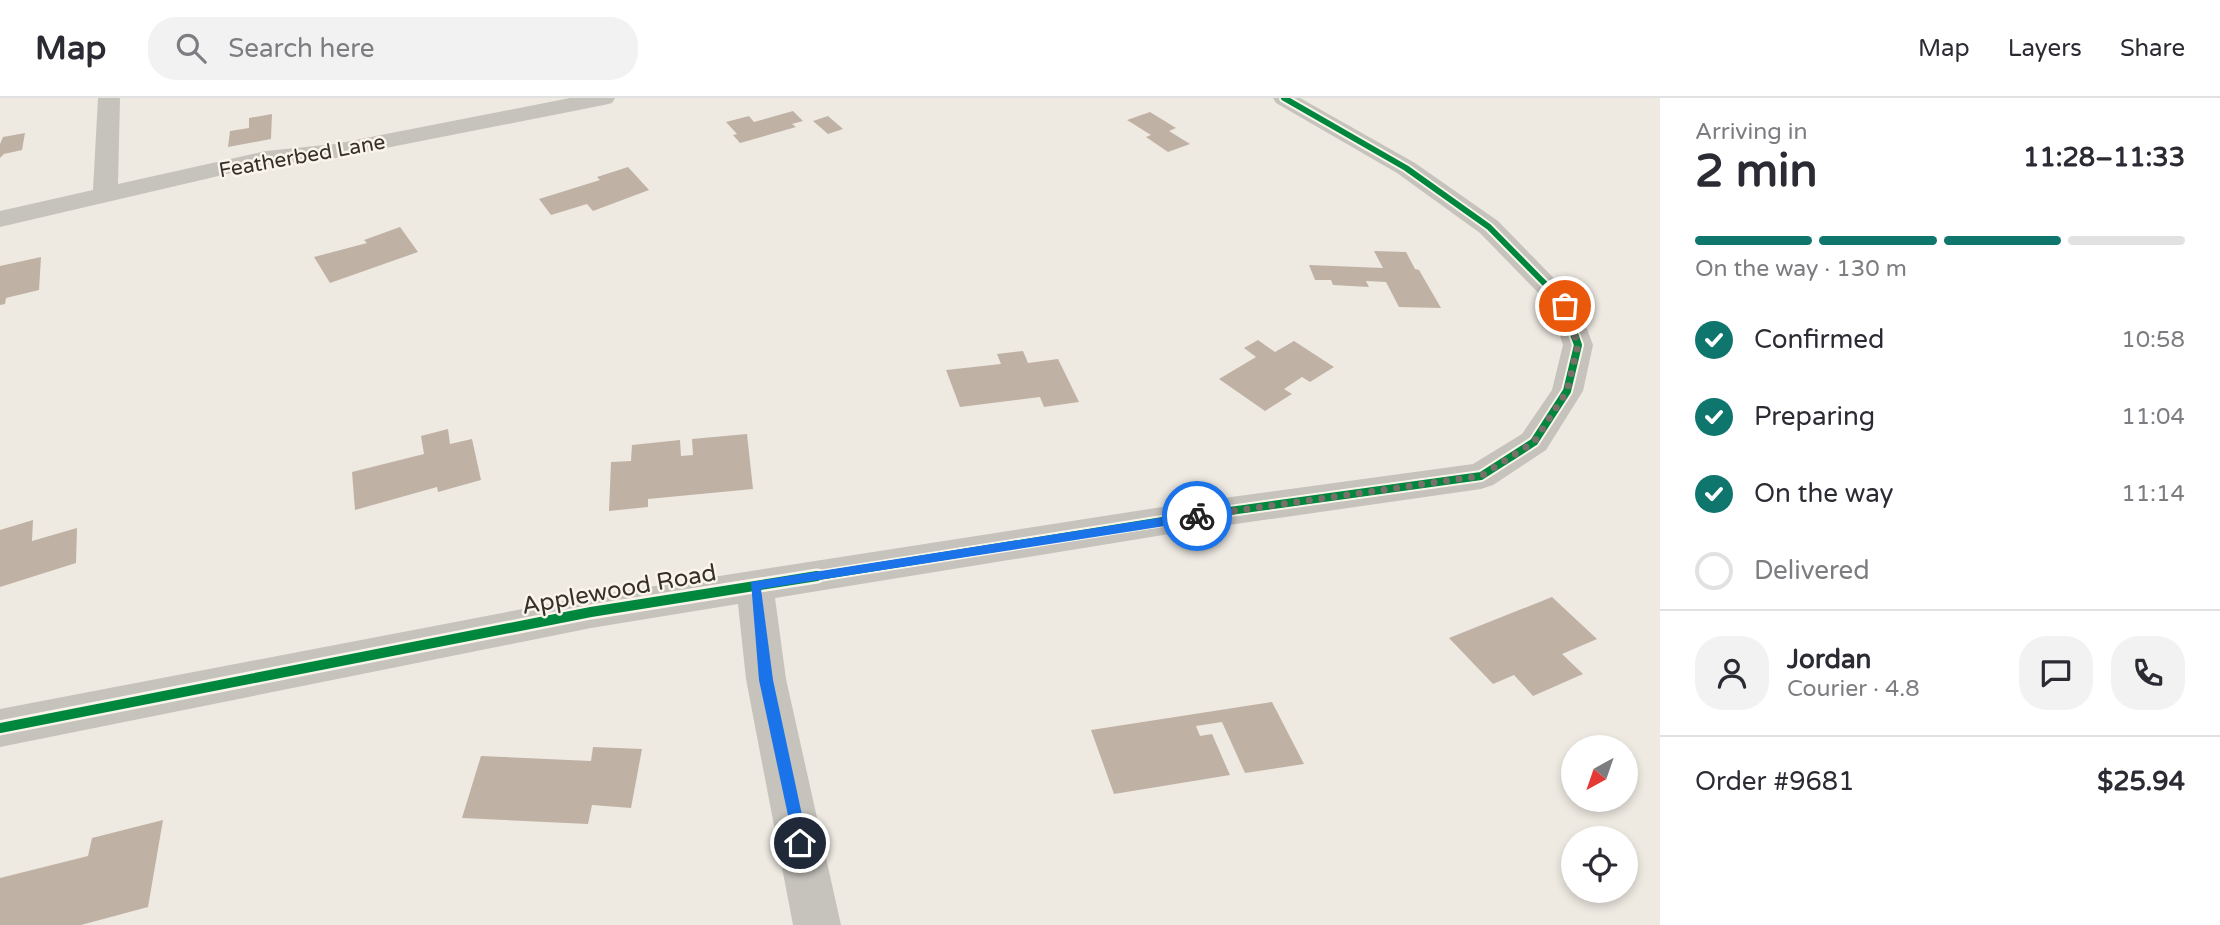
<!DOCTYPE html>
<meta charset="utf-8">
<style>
body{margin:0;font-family:"Varela Round",sans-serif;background:#f2f2f3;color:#2b2b33;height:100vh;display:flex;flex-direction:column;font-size:26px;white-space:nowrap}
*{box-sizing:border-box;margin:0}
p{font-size:23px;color:#7c7c81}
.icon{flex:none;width:38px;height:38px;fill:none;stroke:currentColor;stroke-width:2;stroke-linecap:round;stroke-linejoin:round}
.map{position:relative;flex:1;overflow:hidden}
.side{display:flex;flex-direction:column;background:#fff;width:560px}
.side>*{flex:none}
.needle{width:46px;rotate:220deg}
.tools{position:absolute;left:1561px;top:637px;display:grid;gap:14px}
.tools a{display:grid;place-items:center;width:77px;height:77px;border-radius:50%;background:#fff;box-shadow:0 4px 10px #0003;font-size:35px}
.pin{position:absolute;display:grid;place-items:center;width:60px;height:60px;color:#fff;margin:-30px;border:4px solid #fff;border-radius:50%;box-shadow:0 2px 7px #0007}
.courier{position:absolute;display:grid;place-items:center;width:70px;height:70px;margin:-35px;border:5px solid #1a73e8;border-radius:50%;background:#fff;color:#222;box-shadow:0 2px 9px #0007}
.head em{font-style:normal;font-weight:700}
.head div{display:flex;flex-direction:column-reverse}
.head{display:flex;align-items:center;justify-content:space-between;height:119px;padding:0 35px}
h1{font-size:46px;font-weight:700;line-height:52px}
.bar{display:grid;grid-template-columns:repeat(4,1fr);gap:10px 7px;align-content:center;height:84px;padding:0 35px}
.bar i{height:9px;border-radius:5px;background:#e1e1e2}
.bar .selected{background:#0f766e}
.bar p{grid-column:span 4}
.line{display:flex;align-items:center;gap:18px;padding:0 35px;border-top:2px solid #e1e1e2}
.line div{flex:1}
.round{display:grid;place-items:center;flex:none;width:74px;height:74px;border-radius:28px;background:#f2f2f3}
ol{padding:0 35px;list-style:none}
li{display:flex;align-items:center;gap:21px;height:77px}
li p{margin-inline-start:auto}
li .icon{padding:7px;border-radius:50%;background:#0f766e;color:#fff;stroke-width:4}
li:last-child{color:#7c7c81}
li i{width:38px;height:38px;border:4px solid #e1e1e2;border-radius:50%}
header{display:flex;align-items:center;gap:42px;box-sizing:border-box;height:98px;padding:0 35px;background:#fff;border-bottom:2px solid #e1e1e2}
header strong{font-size:33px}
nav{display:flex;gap:38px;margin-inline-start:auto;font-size:24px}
.search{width:490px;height:63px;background:#f2f2f3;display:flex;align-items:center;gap:18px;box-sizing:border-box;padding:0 24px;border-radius:28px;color:#7c7c81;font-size:26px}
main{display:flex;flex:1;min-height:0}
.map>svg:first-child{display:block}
.building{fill:#c0b1a5}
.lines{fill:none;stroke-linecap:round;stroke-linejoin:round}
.minor{fill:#c6c2bc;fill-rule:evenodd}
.cycleway-far2-casing{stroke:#f9f5eb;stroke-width:10}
.cycleway-far1-casing{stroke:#f9f5eb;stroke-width:12}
.cycleway-casing{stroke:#f9f5eb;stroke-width:15}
.cycleway-far2{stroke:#00873e;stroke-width:6}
.cycleway-far1{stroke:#00873e;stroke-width:8}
.cycleway{stroke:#00873e;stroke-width:10}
.route{fill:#1a73e8}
.done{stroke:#77716a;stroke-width:7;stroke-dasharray:0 12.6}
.labels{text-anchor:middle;stroke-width:5;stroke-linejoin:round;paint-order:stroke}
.far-street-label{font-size:21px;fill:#37302a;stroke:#f9f5eb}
.street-label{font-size:24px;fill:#37302a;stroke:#f9f5eb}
</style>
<header>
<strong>Map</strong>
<div class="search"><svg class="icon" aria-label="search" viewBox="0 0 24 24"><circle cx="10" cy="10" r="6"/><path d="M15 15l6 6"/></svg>Search here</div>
<nav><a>Map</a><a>Layers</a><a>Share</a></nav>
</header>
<main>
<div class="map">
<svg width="1660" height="827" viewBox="0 0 1660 827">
<rect width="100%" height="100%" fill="#eeeae2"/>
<g class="building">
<path d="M793,13L803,23L792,26L796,29L740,45L733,37L737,36L726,24L749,18L754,24Z"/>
<path d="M1150,14L1176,30L1169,33L1190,46L1168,54L1146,39L1151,37L1127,22Z"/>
<path d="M272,16L271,41L228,49L230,33L249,30V20Z"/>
<path d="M828,18L843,31L828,36L813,23Z"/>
<path d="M25,35L22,52L4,56L0,60V46L3,39Z"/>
<path d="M628,69L649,92L593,113L587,106L551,117L539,101L600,82L597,79Z"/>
<path d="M400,129L418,154L330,185L314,159L367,145L364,142Z"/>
<path d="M1374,153L1406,154L1415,171L1419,172L1441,210L1399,209L1386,184L1366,183L1369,189L1333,187L1331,182H1315L1309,167L1383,170Z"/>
<path d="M41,159L39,192L6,200L5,206L0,207V168Z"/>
<path d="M1258,242L1275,254L1294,243L1334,269L1310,284L1302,279L1284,291L1292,296L1265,313L1219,281L1256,259L1244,250Z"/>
<path d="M1023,253L1028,265L1058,261L1079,304L1044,309L1040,299L960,309L946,272L1001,266L997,256Z"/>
<path d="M448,331L450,346L472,341L481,382L438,394L437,389L355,412L352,374L424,356L421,338Z"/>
<path d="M747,336L753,391L648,401V409L609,413L611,364L631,363L632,347L680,342L681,358L693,357L692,341Z"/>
<path d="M33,422L32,443L77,430L76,465L0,489V432Z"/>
<path d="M1552,499L1597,541L1562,556L1583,576L1533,598L1514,577L1493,586L1449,540Z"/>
<path d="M1272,604L1304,666L1245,675L1222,624L1196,628L1200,638L1212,636L1230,677L1114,696L1091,632Z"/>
<path d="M593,649L642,651L631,710L592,707L588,726L462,720L481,658L591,663Z"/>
<path d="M163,722L148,809L81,827H0V780L88,758L92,740Z"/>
</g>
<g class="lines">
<g class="minor">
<path d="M98,0H120L118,86L266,53L335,46L570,0H615L612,5L604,7L335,60L266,67L0,129V113L93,92Z"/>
<path d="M1273,0H1300L1415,65L1498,123L1577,204L1593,247L1583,293L1546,352L1493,387L1481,391L1194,432L775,500L786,581L841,827H793L746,581L738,506L591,530L0,649V611L591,498L1194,404L1473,366L1522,336L1552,292L1563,247L1550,207L1480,135L1397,75L1276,5Z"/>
</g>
<defs>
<path id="cycleway-far2" d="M1284,0L1406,70L1489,129L1563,204L1565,210"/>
<path id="cycleway-far1" d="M806,480L1194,418L1481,378L1534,344L1567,293L1578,247L1564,208"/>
<path id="cycleway" d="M0,630L591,514L817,478"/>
</defs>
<use href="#cycleway-far2" class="cycleway-far2-casing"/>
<use href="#cycleway-far1" class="cycleway-far1-casing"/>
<use href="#cycleway" class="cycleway-casing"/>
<use href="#cycleway-far2" class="cycleway-far2"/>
<use href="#cycleway-far1" class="cycleway-far1"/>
<use href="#cycleway" class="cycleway"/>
</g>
<path class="route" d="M1197,414L1202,418L1197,423L761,491L773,582L808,745L805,750L800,753L795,750L759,582L751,484Z"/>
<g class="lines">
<path class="done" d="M1197,418L1481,378L1534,344L1567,293L1578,247L1565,208"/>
</g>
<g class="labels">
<g class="far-street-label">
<text transform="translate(302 58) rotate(-10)" y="7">Featherbed Lane</text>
</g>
<g class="street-label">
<text transform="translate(619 491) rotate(-10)" y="8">Applewood Road</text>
</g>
</g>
</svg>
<div class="tools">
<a><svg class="needle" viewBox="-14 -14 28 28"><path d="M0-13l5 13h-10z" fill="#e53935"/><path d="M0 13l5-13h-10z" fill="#7c7c81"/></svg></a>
<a><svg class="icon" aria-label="locate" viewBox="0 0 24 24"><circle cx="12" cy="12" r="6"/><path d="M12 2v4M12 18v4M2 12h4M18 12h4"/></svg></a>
</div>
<div class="pin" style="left:1565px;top:208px;background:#ea580c"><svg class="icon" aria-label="bag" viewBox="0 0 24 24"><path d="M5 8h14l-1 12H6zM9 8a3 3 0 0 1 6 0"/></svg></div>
<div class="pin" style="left:800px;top:745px;background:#1f2937"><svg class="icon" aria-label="home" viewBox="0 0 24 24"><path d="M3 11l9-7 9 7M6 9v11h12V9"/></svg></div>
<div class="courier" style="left:1197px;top:418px"><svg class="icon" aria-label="bike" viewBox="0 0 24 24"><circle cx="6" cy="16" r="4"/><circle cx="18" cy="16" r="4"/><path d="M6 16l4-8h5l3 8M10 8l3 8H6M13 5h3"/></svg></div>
</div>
<section class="side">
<div class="head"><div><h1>2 min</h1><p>Arriving in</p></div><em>11:28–11:33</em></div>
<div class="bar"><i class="selected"></i><i class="selected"></i><i class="selected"></i><i></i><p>On the way · 130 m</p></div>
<ol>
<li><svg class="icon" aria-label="check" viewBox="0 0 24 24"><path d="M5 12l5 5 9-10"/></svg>Confirmed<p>10:58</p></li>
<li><svg class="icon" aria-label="check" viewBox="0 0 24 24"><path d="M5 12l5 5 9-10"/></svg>Preparing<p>11:04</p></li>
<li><svg class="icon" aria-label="check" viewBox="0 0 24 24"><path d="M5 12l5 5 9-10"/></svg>On the way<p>11:14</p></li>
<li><i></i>Delivered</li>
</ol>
<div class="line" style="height:126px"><a class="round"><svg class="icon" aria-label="person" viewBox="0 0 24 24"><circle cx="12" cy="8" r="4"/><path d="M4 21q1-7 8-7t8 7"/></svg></a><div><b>Jordan</b><p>Courier · 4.8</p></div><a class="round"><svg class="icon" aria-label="chat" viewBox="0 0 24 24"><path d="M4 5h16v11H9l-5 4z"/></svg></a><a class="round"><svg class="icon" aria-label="phone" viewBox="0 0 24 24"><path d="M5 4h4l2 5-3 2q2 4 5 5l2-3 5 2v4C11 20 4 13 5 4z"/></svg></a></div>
<div class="line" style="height:91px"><div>Order #9681</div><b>$25.94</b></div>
</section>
</main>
